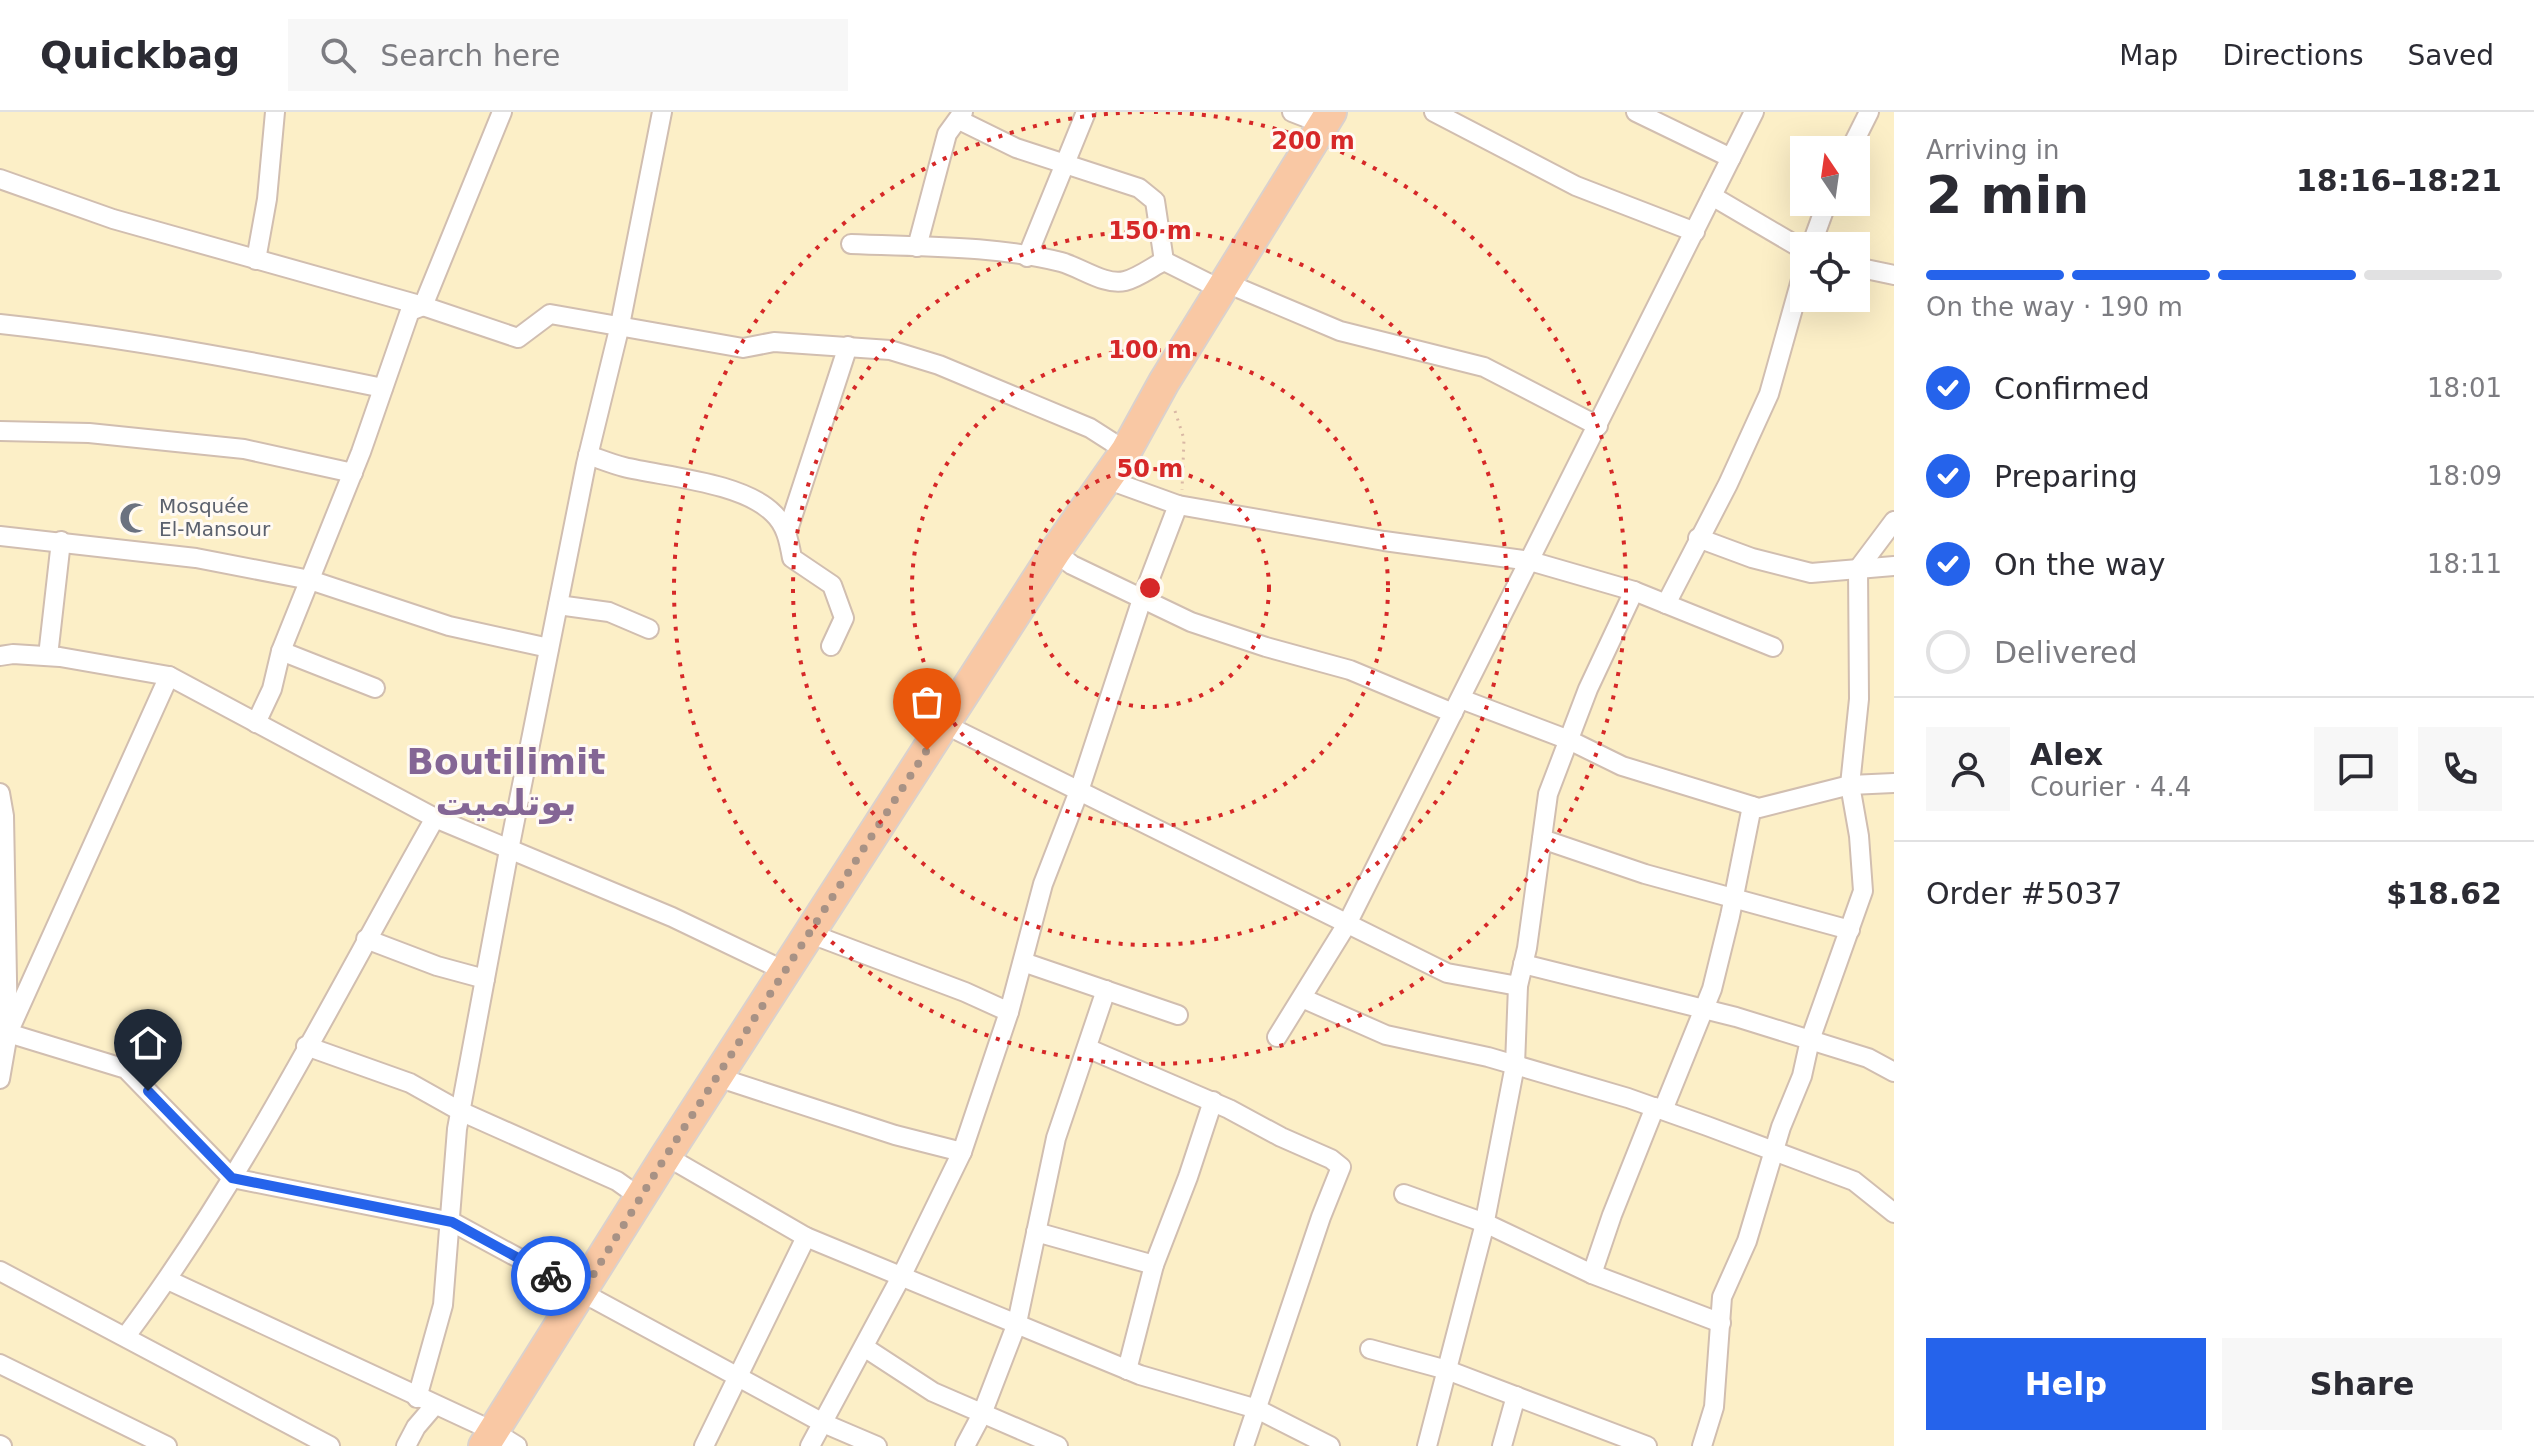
<!DOCTYPE html>
<meta charset="utf-8">
<style>
body{margin:0;font-family:"DejaVu Sans",Vazirmatn,sans-serif;background:#f7f7f7;color:#2b2b33;height:100vh;display:flex;flex-direction:column;font-size:30px;white-space:nowrap}
*{box-sizing:border-box;margin:0}
p{font-size:26px;color:#7c7c81}
.icon{flex:none;width:44px;height:44px;fill:none;stroke:currentColor;stroke-width:2;stroke-linecap:round;stroke-linejoin:round}
.map{position:relative;flex:1;overflow:hidden}
.side{display:flex;flex-direction:column;background:#fff;width:640px}
.side>*{flex:none}
.needle{width:52px;rotate:347deg}
.controls{position:absolute;left:1790px;top:24px;display:grid;gap:16px}
.controls a{display:grid;place-items:center;width:80px;height:80px;border-radius:0px;background:#fff;box-shadow:0 8px 32px #0002;font-size:40px}
.pin{position:absolute;display:grid;place-items:center;width:68px;height:68px;color:#fff;margin:-82px -34px;border-radius:50% 50% 50% 0;rotate:-45deg;box-shadow:0 0 8px #0007}
.pin .icon{rotate:45deg}
.courier{position:absolute;display:grid;place-items:center;width:80px;height:80px;margin:-40px;border:6px solid #2563eb;border-radius:50%;background:#fff;color:#222;box-shadow:0 2px 10px #0007}
.head em{font-style:normal;font-weight:700}
.head div{display:flex;flex-direction:column-reverse}
.head{display:flex;align-items:center;justify-content:space-between;height:136px;padding:0 32px}
h1{font-size:52px;font-weight:700;line-height:60px}
.bar{display:grid;grid-template-columns:repeat(4,1fr);gap:12px 8px;align-content:center;height:96px;padding:0 32px}
.bar i{height:10px;border-radius:6px;background:#e1e1e2}
.bar .active{background:#2563eb}
.bar p{grid-column:span 4}
.line{display:flex;align-items:center;gap:20px;padding:0 32px;border-top:2px solid #e1e1e2}
.line div{flex:1}
.round{display:grid;place-items:center;flex:none;width:84px;height:84px;border-radius:0px;background:#f7f7f7}
ol{padding:0 32px;list-style:none}
li{display:flex;align-items:center;gap:24px;height:88px}
li p{margin-inline-start:auto}
li .icon{padding:8px;border-radius:50%;background:#2563eb;color:#fff;stroke-width:4}
li:last-child{color:#7c7c81}
li i{width:44px;height:44px;border:4px solid #e1e1e2;border-radius:50%}
.button{display:flex;gap:16px;margin-top:auto;padding:16px 32px}
.button a{flex:1;height:92px;border-radius:0px;background:#2563eb;color:#fff;font-size:32px;font-weight:700;line-height:92px;text-align:center}
.button a+a{background:#f7f7f7;color:#2b2b33}
header{display:flex;align-items:center;gap:48px;box-sizing:border-box;height:112px;padding:0 40px;background:#fff;border-bottom:2px solid #e1e1e2}
header strong{font-size:38px}
nav{display:flex;gap:44px;margin-inline-start:auto;font-size:28px}
.search{width:560px;height:72px;background:#f7f7f7;display:flex;align-items:center;gap:20px;box-sizing:border-box;padding:0 28px;border-radius:0px;color:#7c7c81;font-size:30px}
main{display:flex;flex:1;min-height:0}
.map>svg:first-child{display:block}
.sand{fill:#fcefc7;fill-rule:evenodd}
.lines{fill:none;stroke-linecap:round;stroke-linejoin:round}
.minor-casing{stroke:#d1beb0;stroke-width:22}
.trunk-casing{stroke:#dad1cd;stroke-width:34}
.path{stroke:#d9b8a5;stroke-width:3;stroke-dasharray:2 6;stroke-linecap:butt}
.minor{stroke:#fff;stroke-width:18}
.trunk{stroke:#f9c8a4;stroke-width:30}
.done{stroke:#a89285;stroke-width:8;stroke-dasharray:0 14.4}
.route{stroke:#2563eb;stroke-width:10}
.ring{fill:none;stroke:#d62828;stroke-width:4;stroke-dasharray:4 8}
.labels{text-anchor:middle;stroke-width:6;stroke-linejoin:round;paint-order:stroke}
.worship-label{font-size:20px;fill:#5b616d;stroke:#fffaf3;text-anchor:start}
.town-label{font-size:36px;font-weight:bold;fill:#846695;stroke:#fffaf3}
.centre{fill:#d62828;stroke:#fffaf3;stroke-width:4}
.ring-label{font-size:24px;text-anchor:middle;font-weight:bold;fill:#d62828;stroke:#fffaf3;stroke-width:6;stroke-linejoin:round;paint-order:stroke}
</style>
<header>
<strong>Quickbag</strong>
<div class="search"><svg class="icon" aria-label="search" viewBox="0 0 24 24"><circle cx="10" cy="10" r="6"/><path d="M15 15l6 6"/></svg>Search here</div>
<nav><a>Map</a><a>Directions</a><a>Saved</a></nav>
</header>
<main>
<div class="map">
<svg width="1894" height="1334" viewBox="0 0 1894 1334">
<rect width="100%" height="100%" fill="#fdf6ec"/>
<path class="sand" d="M0,0H1894V1334H0ZM1804,38H1856V90H1804ZM1804,134H1856V186H1804Z"/>
<g class="lines">
<defs>
<g id="minor">
<path d="M1292,0L1323,12"/>
<path d="M1434,0L1576,74L1695,120"/>
<path d="M1636,0L1731,46"/>
<path d="M959,8L1016,36L1139,76L1155,89L1164,149"/>
<path d="M1850,38L1869,0"/>
<path d="M0,67L113,107L423,194L518,226L550,202L743,236L774,230L890,238L939,253L1090,316L1126,339"/>
<path d="M1712,84L1804,138"/>
<path d="M851,132C920,135 993,133 1061,150C1080,155 1105,174 1125,169C1138,166 1152,155 1164,149"/>
<path d="M1811,134L1827,90"/>
<path d="M917,135L947,22L963,0"/>
<path d="M1027,145L1086,0"/>
<path d="M256,148L267,87L275,0"/>
<path d="M1164,149L1220,177"/>
<path d="M1856,155L1894,163"/>
<path d="M1224,170L1340,219L1484,255L1598,314"/>
<path d="M0,212C129,226 256,250 383,276"/>
<path d="M0,319L89,321L244,337L353,361"/>
<path d="M588,343C600,347 612,352 624,355C665,365 742,370 773,401C786,413 789,429 792,446L832,473L844,506L831,534"/>
<path d="M1106,367L1178,393L1384,429L1530,449L1634,479L1773,535"/>
<path d="M787,421L848,234"/>
<path d="M0,424L196,446L310,468L449,514L549,536"/>
<path d="M1698,426L1752,446L1811,461L1894,454"/>
<path d="M1055,440L1072,453L1191,510L1266,535L1350,558L1453,601"/>
<path d="M1666,492L1728,372L1769,282L1804,157"/>
<path d="M558,493L609,500L649,517"/>
<path d="M281,539L375,576"/>
<path d="M0,544L13,542L60,545L169,564L435,706L672,805L785,859"/>
<path d="M48,544L61,429"/>
<path d="M169,564L8,921L126,957L232,1066L452,1110L823,1311L877,1334"/>
<path d="M1461,587L1569,628L1622,654L1759,696L1850,673L1894,671"/>
<path d="M256,611L272,577L281,539L361,340L410,199L423,194L502,0"/>
<path d="M944,612L1447,861L1518,874"/>
<path d="M0,681L4,704L8,921L0,967"/>
<path d="M1542,727L1645,762L1850,818"/>
<path d="M811,822L965,880L1009,900"/>
<path d="M366,827L437,854L485,867"/>
<path d="M1023,850L1178,903"/>
<path d="M1523,852L1736,905L1868,946L1894,960"/>
<path d="M1302,886L1386,923L1488,945L1628,986L1707,1014L1854,1069L1894,1101"/>
<path d="M1277,925L1347,812L1754,0"/>
<path d="M306,934L410,971L460,999L617,1069L641,1086"/>
<path d="M1087,936L1229,997L1281,1025L1331,1047L1341,1055L1321,1105L1244,1334"/>
<path d="M717,965L895,1023L962,1040"/>
<path d="M1663,998L1712,877L1730,804L1752,694"/>
<path d="M666,1044L806,1125L1140,1263L1257,1297L1330,1334"/>
<path d="M1404,1082L1485,1111L1592,1162L1721,1211"/>
<path d="M1036,1120L1154,1153"/>
<path d="M0,1159L330,1334"/>
<path d="M1592,1162L1612,1103L1655,995"/>
<path d="M168,1168L493,1319L517,1334"/>
<path d="M126,1224C246,1064 336,880 435,706"/>
<path d="M864,1235L933,1280L1058,1334"/>
<path d="M1370,1237L1447,1258L1647,1334"/>
<path d="M0,1252L167,1334"/>
<path d="M1127,1258L1154,1153L1188,1065L1213,989"/>
<path d="M417,1286L443,1193L457,1017L509,738L586,352L620,213L662,0"/>
<path d="M0,1333L2,1334"/>
<path d="M406,1334L416,1315L434,1294"/>
<path d="M704,1334L806,1125"/>
<path d="M810,1334L902,1163L962,1040L1009,900L1043,772L1079,679L1142,487L1178,393"/>
<path d="M965,1334L982,1302L1017,1211L1056,1026L1106,878"/>
<path d="M1427,1334L1483,1119L1515,953L1518,874L1527,836L1548,682L1588,577L1634,479"/>
<path d="M1502,1334L1516,1284"/>
<path d="M1702,1334L1714,1295L1722,1185L1747,1129L1781,1015L1802,964L1810,928L1863,779L1859,724L1850,673L1859,587L1858,457L1894,409"/>
</g>
<path id="trunk" d="M484,1334L666,1044L944,612L1055,440L1126,339L1164,270L1331,0"/>
</defs>
<use href="#minor" class="minor-casing"/>
<use href="#trunk" class="trunk-casing"/>
<path class="path" d="M1175,299L1184,327L1182,378"/>
<use href="#minor" class="minor"/>
<use href="#trunk" class="trunk"/>
</g>
<g class="lines">
<path class="done" d="M551,1164L582,1181L666,1044L927,638"/>
<path class="route" d="M148,979L232,1066L452,1110L551,1164"/>
</g>
<g class="ring">
<circle cx="1150" cy="476" r="119"/>
<circle cx="1150" cy="476" r="238"/>
<circle cx="1150" cy="476" r="357"/>
<path d="M1154 0A476 476 0 1 1 1146 0"/>
</g>
<defs>
<symbol id="mosque-bare" viewBox="-9 -9 18 18"><path d="M3.5-4.9A6 6 0 1 0 3.5 4.9A5 5 0 1 1 3.5-4.9Z" fill="#6b7280" stroke="#fffaf3" stroke-width="2.5" paint-order="stroke"/></symbol>
</defs>
<g fill-rule="evenodd">
<use href="#mosque-bare" x="113" y="384" width="44" height="44"/>
</g>
<g class="labels">
<g class="worship-label">
<text x="159" y="401">Mosquée<tspan x="159" dy="23">El-Mansour</tspan></text>
</g>
<g class="town-label">
<text x="506" y="662">Boutilimit<tspan x="506" dy="41">بوتلميت</tspan></text>
</g>
</g>
<circle cx="1150" cy="476" r="12" class="centre"/>
<g class="ring-label">
<text x="1313" y="37">200 m</text>
<text x="1150" y="127">150 m</text>
<text x="1150" y="246">100 m</text>
<text x="1150" y="365">50 m</text>
</g>
</svg>
<div class="controls">
<a><svg class="needle" viewBox="-14 -14 28 28"><path d="M0-13l5 13h-10z" fill="#e53935"/><path d="M0 13l5-13h-10z" fill="#7c7c81"/></svg></a>
<a><svg class="icon" aria-label="locate" viewBox="0 0 24 24"><circle cx="12" cy="12" r="6"/><path d="M12 2v4M12 18v4M2 12h4M18 12h4"/></svg></a>
</div>
<div class="pin" style="left:927px;top:638px;background:#ea580c"><svg class="icon" aria-label="bag" viewBox="0 0 24 24"><path d="M5 8h14l-1 12H6zM9 8a3 3 0 0 1 6 0"/></svg></div>
<div class="pin" style="left:148px;top:979px;background:#1f2937"><svg class="icon" aria-label="home" viewBox="0 0 24 24"><path d="M3 11l9-7 9 7M6 9v11h12V9"/></svg></div>
<div class="courier" style="left:551px;top:1164px"><svg class="icon" aria-label="bike" viewBox="0 0 24 24"><circle cx="6" cy="16" r="4"/><circle cx="18" cy="16" r="4"/><path d="M6 16l4-8h5l3 8M10 8l3 8H6M13 5h3"/></svg></div>
</div>
<section class="side">
<div class="head"><div><h1>2 min</h1><p>Arriving in</p></div><em>18:16–18:21</em></div>
<div class="bar"><i class="active"></i><i class="active"></i><i class="active"></i><i></i><p>On the way · 190 m</p></div>
<ol>
<li><svg class="icon" aria-label="check" viewBox="0 0 24 24"><path d="M5 12l5 5 9-10"/></svg>Confirmed<p>18:01</p></li>
<li><svg class="icon" aria-label="check" viewBox="0 0 24 24"><path d="M5 12l5 5 9-10"/></svg>Preparing<p>18:09</p></li>
<li><svg class="icon" aria-label="check" viewBox="0 0 24 24"><path d="M5 12l5 5 9-10"/></svg>On the way<p>18:11</p></li>
<li><i></i>Delivered</li>
</ol>
<div class="line" style="height:144px"><a class="round"><svg class="icon" aria-label="person" viewBox="0 0 24 24"><circle cx="12" cy="8" r="4"/><path d="M4 21q1-7 8-7t8 7"/></svg></a><div><b>Alex</b><p>Courier · 4.4</p></div><a class="round"><svg class="icon" aria-label="chat" viewBox="0 0 24 24"><path d="M4 5h16v11H9l-5 4z"/></svg></a><a class="round"><svg class="icon" aria-label="phone" viewBox="0 0 24 24"><path d="M5 4h4l2 5-3 2q2 4 5 5l2-3 5 2v4C11 20 4 13 5 4z"/></svg></a></div>
<div class="line" style="height:104px"><div>Order #5037</div><b>$18.62</b></div>
<div class="button"><a>Help</a><a>Share</a></div>
</section>
</main>
